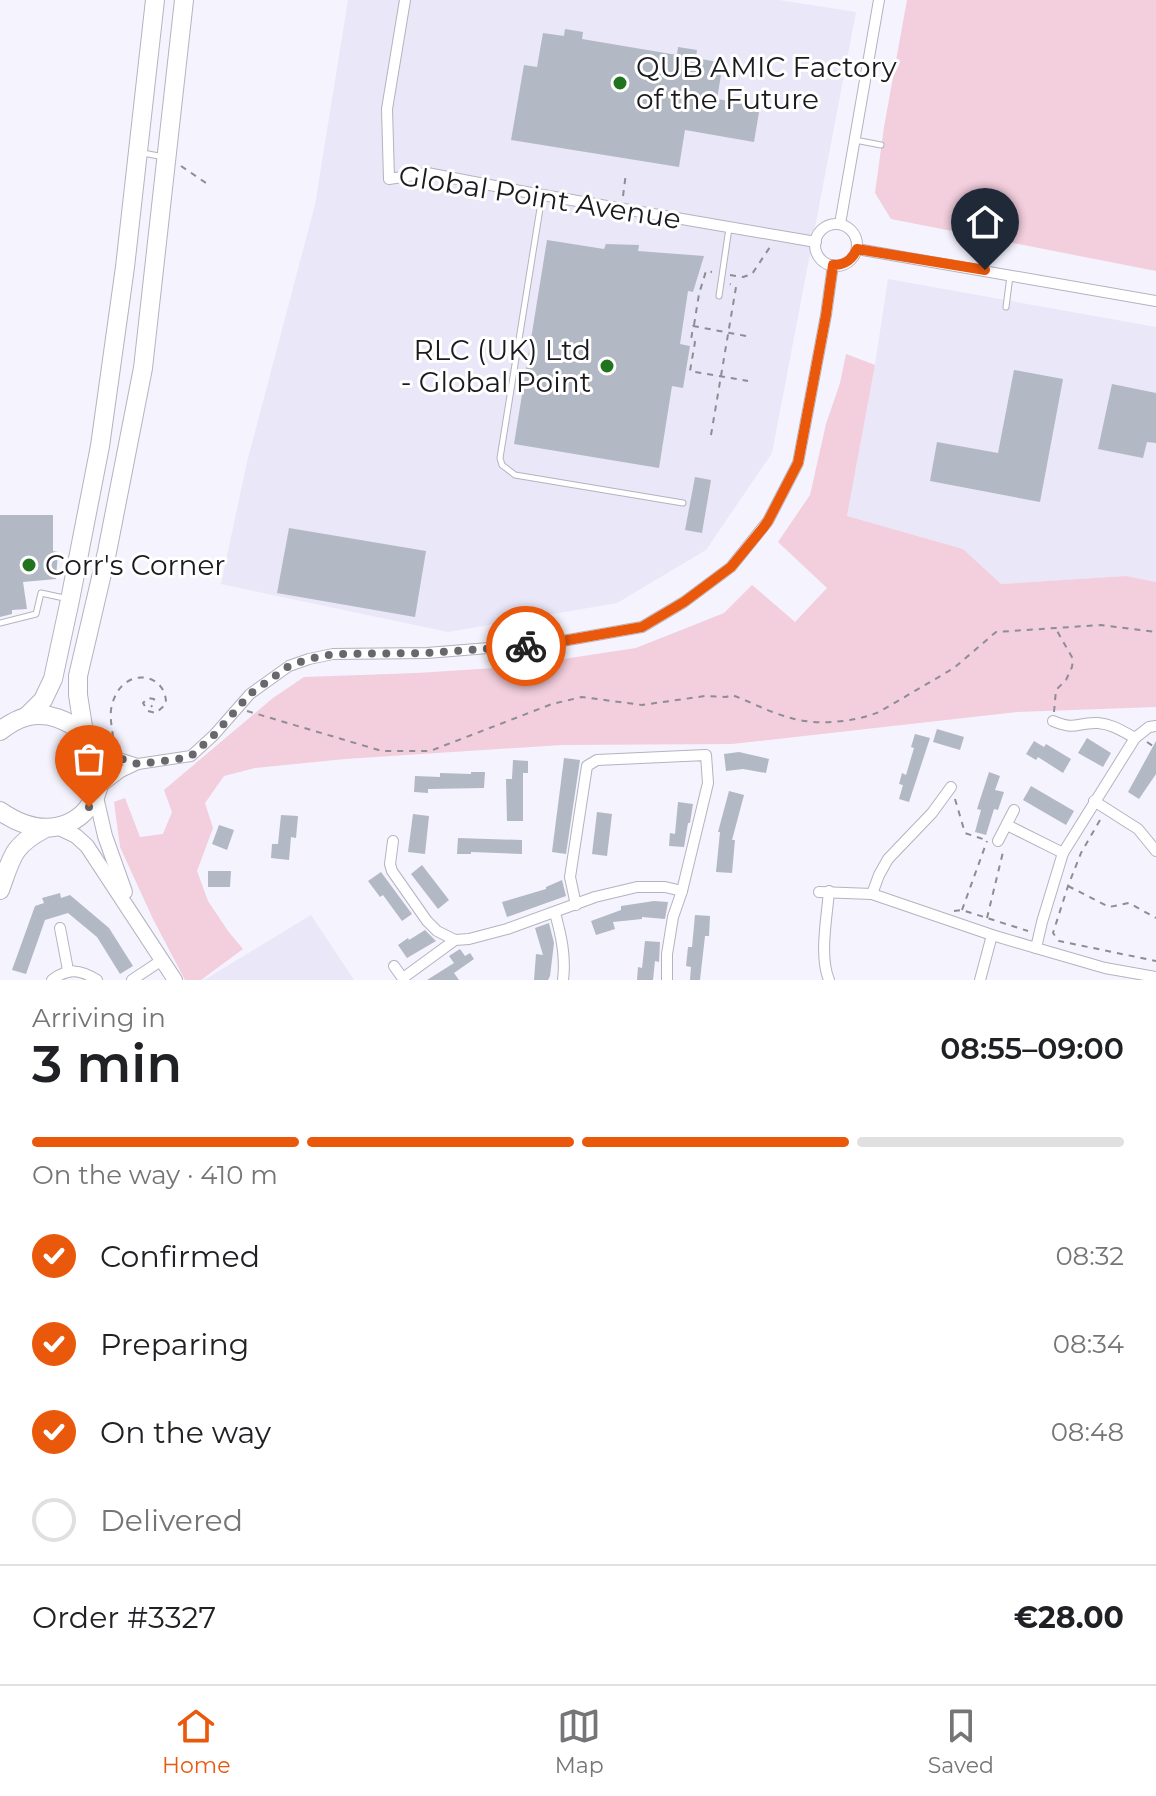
<!DOCTYPE html>
<meta charset="utf-8">
<style>
body{margin:0;font-family:Montserrat,sans-serif;background:#f6f6f6;color:#202124;height:100vh;display:flex;flex-direction:column;font-size:30px;white-space:nowrap}
*{box-sizing:border-box;margin:0}
p{font-size:26px;color:#757577}
.icon{flex:none;width:44px;height:44px;fill:none;stroke:currentColor;stroke-width:2;stroke-linecap:round;stroke-linejoin:round}
.map{position:relative;height:980px;overflow:hidden}
.panel{display:flex;flex-direction:column;background:#fff;flex:1}
.panel>*{flex:none}
.pin{position:absolute;display:grid;place-items:center;width:68px;height:68px;color:#fff;margin:-82px -34px;border-radius:50% 50% 50% 0;rotate:-45deg;box-shadow:0 0 8px #0007}
.pin .icon{rotate:45deg}
.courier{position:absolute;display:grid;place-items:center;width:80px;height:80px;margin:-40px;border:6px solid #ea580c;border-radius:50%;background:#fff;color:#222;box-shadow:0 2px 10px #0007}
.overview em{font-style:normal;font-weight:600}
.overview div{display:flex;flex-direction:column-reverse}
.overview{display:flex;align-items:center;justify-content:space-between;height:136px;padding:0 32px}
h1{font-size:52px;font-weight:600;line-height:60px}
.bar{display:grid;grid-template-columns:repeat(4,1fr);gap:12px 8px;align-content:center;height:96px;padding:0 32px}
.bar i{height:10px;border-radius:6px;background:#e0e0e0}
.bar .on{background:#ea580c}
.bar p{grid-column:span 4}
.line{display:flex;align-items:center;gap:20px;padding:0 32px;border-top:2px solid #e0e0e0}
.line div{flex:1}
ol{padding:0 32px;list-style:none}
li{display:flex;align-items:center;gap:24px;height:88px}
li p{margin-inline-start:auto}
li .icon{padding:8px;border-radius:50%;background:#ea580c;color:#fff;stroke-width:4}
li:last-child{color:#757577}
li i{width:44px;height:44px;border:4px solid #e0e0e0;border-radius:50%}
.dock{display:flex;justify-content:space-around;align-items:center;height:112px;border-top:2px solid #e0e0e0;background:#fff;font-size:22px;color:#757577}
.dock a{display:grid;justify-items:center;gap:4px}
.dock .on{color:#ea580c}
.map>svg:first-child{display:block}
.built{fill:#e9e7f8}
.green{fill:#f3cedd}
.building{fill:#b2b9c4}
.lines{fill:none;stroke-linecap:round;stroke-linejoin:round}
.lane-casing{stroke:#b4b3bf;stroke-width:7}
.street-casing{stroke:#b4b3bf;stroke-width:12}
.secondary-casing{stroke:#b4b3bf;stroke-width:16}
.highway-casing{stroke:#b4b3bf;stroke-width:20}
.path{stroke:#8d8d94;stroke-width:2;stroke-dasharray:6 6;stroke-linecap:butt}
.lane{stroke:#fff;stroke-width:5}
.street{stroke:#fff;stroke-width:10}
.secondary{stroke:#fff;stroke-width:14}
.highway{stroke:#fff;stroke-width:18}
.done{stroke:#67676d;stroke-width:8;stroke-dasharray:0 14.4}
.route{stroke:#ea580c;stroke-width:10}
.poi-dot{fill:#21741e;stroke:#fff;stroke-width:3}
.labels{text-anchor:middle;stroke-width:6;stroke-linejoin:round;paint-order:stroke}
.poi-label{font-size:28px;fill:#1b1b1f;stroke:#fff;text-anchor:start}
.street-label{font-size:28px;fill:#1b1b1f;stroke:#fff}
</style>
<div class="map">
<svg width="1156" height="980" viewBox="0 0 1156 980">
<rect width="100%" height="100%" fill="#f4f3fe"/>
<g class="built">
<path d="M348,0H779L856,12L772,453L706,550L617,603L448,632L221,584L247,462L315,205Z"/>
<path d="M888,279L1156,327V582L1126,576L1001,584L963,549L847,516L875,365Z"/>
<path d="M311,915L354,980H204Z"/>
</g>
<g class="green">
<path d="M907,0H1156V271L891,219L875,193L884,127Z"/>
<path d="M846,354L875,365L847,516L963,549L1001,584L1126,576L1156,582V707L1017,712L732,744L562,745L345,759L255,768L224,776L205,803L213,828L197,871L208,901L228,931L243,949L201,980H185L153,919L120,847L114,802L125,798L140,837L163,834L172,812L164,790L273,698L304,677L417,673L511,667L636,648L724,613L752,585L795,622L827,588L778,542L810,495L826,424L840,383Z"/>
</g>
<g class="building">
<path d="M565,29L583,32L582,39L677,55L678,47L697,50L696,58L723,63L717,99L760,106L754,142L685,130L679,167L511,140L524,65L537,67L543,33L564,36Z"/>
<path d="M547,240L604,249L606,244L639,245L638,251L704,256L693,292L688,291L680,344L690,346L683,388L672,386L659,468L514,444Z"/>
<path d="M1014,370L1063,379L1040,502L930,481L937,442L998,453Z"/>
<path d="M1112,384L1156,393V443L1147,442L1143,458L1098,449Z"/>
<path d="M695,477L711,480L702,533L685,530Z"/>
<path d="M0,515H53V551L58,552L56,579L23,582L27,609L12,610V614L0,617Z"/>
<path d="M289,528L426,551L415,617L277,593Z"/>
<path d="M937,729L964,737L960,750L933,742Z"/>
<path d="M915,734L930,738L909,802L899,799L903,785L899,784L902,773L906,775L914,748L911,747Z"/>
<path d="M1087,738L1111,753L1103,767L1078,753Z"/>
<path d="M1034,741L1044,747L1046,744L1071,759L1063,773L1038,757L1036,760L1026,754Z"/>
<path d="M1156,741V774L1139,799L1128,792Z"/>
<path d="M739,752L769,759L766,773L743,769L726,771L724,754Z"/>
<path d="M564,758L580,760L566,854L552,852Z"/>
<path d="M513,760L528,761V773H523V821H507L506,779H512Z"/>
<path d="M471,772H485L484,788L428,789V793L414,792L415,776L440,777V773L471,774Z"/>
<path d="M989,772L1000,776L995,790L1004,792L998,810L994,809L986,835L975,832L981,810L977,809Z"/>
<path d="M1031,786L1074,811L1066,825L1023,800Z"/>
<path d="M729,791L744,795L732,840H735L732,873L716,872L720,832H718Z"/>
<path d="M678,802L693,804L690,823H688L684,847L669,846L670,833L675,834Z"/>
<path d="M597,812L612,814L607,856L592,854Z"/>
<path d="M413,814L429,816L425,854L408,852Z"/>
<path d="M281,815L298,816L296,838L291,837L289,860L271,858L272,844H278Z"/>
<path d="M219,825L234,830L227,850L212,844Z"/>
<path d="M458,838L522,840V854L471,852V854H457Z"/>
<path d="M422,865L449,900L438,909L411,874Z"/>
<path d="M208,871H231L230,887H208Z"/>
<path d="M381,872L412,914L402,921L383,895L380,897L368,881Z"/>
<path d="M562,880L566,896L507,917L502,902L546,889V887Z"/>
<path d="M60,893L61,898L70,895L109,928L133,966L120,974L97,937L68,913L45,920L26,974L12,970L35,906L44,903L42,898Z"/>
<path d="M654,901L668,902L665,919L642,917V919L613,922L615,929L596,935L591,921L621,910V906Z"/>
<path d="M695,915L710,916L709,936H705L700,980H690L691,967L686,966L688,947H692Z"/>
<path d="M549,923L554,943L550,976L548,980H534L536,954L543,955L535,928Z"/>
<path d="M425,930L436,941L407,958L398,945L408,938L409,940Z"/>
<path d="M645,941L660,942L659,962L655,961L653,980H637L638,967L642,968Z"/>
<path d="M460,949L465,956L470,953L474,959L454,973L459,980H427L454,963L449,956Z"/>
</g>
<g class="lines">
<defs>
<g id="lane">
<path d="M855,140L881,145"/>
<path d="M143,153L164,157"/>
<path d="M542,196L500,458L502,465L515,475L683,503"/>
<path d="M719,296L729,228"/>
<path d="M1006,307L1010,276"/>
<path d="M0,623L36,614L41,593L64,598"/>
</g>
<g id="street">
<path d="M405,0L387,109L389,179L427,173L531,193L816,242"/>
<path d="M840,224L879,0"/>
<circle cx="836" cy="245" r="21"/>
<path d="M857,249L1156,301"/>
<path d="M1053,721C1077,731 1076,722 1098,723C1112,724 1122,731 1135,738"/>
<path d="M96,751L138,764"/>
<path d="M100,788L121,772L138,764L191,756L214,735L250,694L289,666L309,659L333,654L427,653L551,643L642,627L684,602L731,567L768,521L798,463L826,315L833,265"/>
<path d="M1094,801L1138,829L1156,851"/>
<path d="M1007,825L1063,853"/>
<path d="M393,841L390,864L392,871L427,921L437,931L455,940"/>
<path d="M998,841L1014,810"/>
<path d="M829,891C827,917 819,956 829,980"/>
<path d="M819,892L872,894L992,935L1036,948L1105,968L1156,977"/>
<path d="M872,894L879,875L888,859L932,813L951,787"/>
<path d="M576,905L570,877L587,766L597,760L706,755L708,783L682,891L673,917L667,954V980"/>
<path d="M555,913C561,935 566,956 563,980"/>
<path d="M60,928L68,970"/>
<path d="M1036,948L1042,922L1063,853L1135,738L1149,727L1156,726"/>
<path d="M394,966L404,980"/>
<path d="M403,978L455,940L469,939L507,929L595,897L637,887H665L682,891"/>
<path d="M52,980C68,968 80,969 97,980"/>
<path d="M132,980L162,960"/>
<path d="M980,980L992,935"/>
</g>
<g id="secondary">
<path d="M96,797L105,836L125,892"/>
<path d="M57,827L76,836L87,846L175,980"/>
</g>
<g id="highway">
<path d="M27,716L43,700L53,679L70,600L100,446L125,267L155,0"/>
<path d="M0,731C18,717 35,711 57,718C144,749 87,872 0,811"/>
<path d="M84,733L78,695V676L107,552L143,368L184,0"/>
<path d="M0,890C12,857 12,846 44,829"/>
</g>
</defs>
<use href="#lane" class="lane-casing"/>
<use href="#street" class="street-casing"/>
<use href="#secondary" class="secondary-casing"/>
<use href="#highway" class="highway-casing"/>
<g class="path">
<path d="M181,166L209,185"/>
<path d="M623,196L626,173"/>
<path d="M730,275L743,277L752,274L770,247"/>
<path d="M694,325L699,294L706,271L712,272"/>
<path d="M746,336L693,326L691,341L695,342L690,371L748,381"/>
<path d="M711,435L736,287L730,284"/>
<path d="M247,711L382,751H430L552,704L582,697L642,705L705,696L726,697L732,695C751,702 771,713 791,718C817,726 855,722 879,712L954,668L996,632L1101,625L1156,632"/>
<path d="M1054,712L1056,690L1066,680L1072,667L1073,659L1056,629"/>
<path d="M113,737C112,727 109,715 112,705C122,665 167,672 166,704L156,713L148,711L143,703L148,698L154,699L155,702L151,707"/>
<path d="M1147,742L1156,748"/>
<path d="M955,799L965,833L986,840"/>
<path d="M1100,820L1081,853L1068,886L1053,933L1059,941L1156,961"/>
<path d="M1068,886L1109,907L1129,903L1156,918"/>
<path d="M962,910L987,841"/>
<path d="M954,911L962,910L1028,931"/>
<path d="M987,918L1003,852"/>
</g>
<use href="#lane" class="lane"/>
<use href="#street" class="street"/>
<use href="#secondary" class="secondary"/>
<use href="#highway" class="highway"/>
</g>
<g class="lines">
<path class="done" d="M89,807C101,788 102,773 96,751L138,764L178,759L191,756L214,735L250,694L289,666L309,659L333,654L427,653L526,646"/>
<path class="route" d="M526,646L551,643L642,627L684,602L731,567L763,528L768,521L798,463L826,315L833,265C845,265 852,260 857,249L985,270"/>
</g>
<g class="poi-dot">
<circle cx="620" cy="83" r="8"/>
<circle cx="607" cy="366" r="8"/>
<circle cx="29" cy="565" r="8"/>
</g>
<g class="labels">
<g class="poi-label">
<text x="636" y="77">QUB AMIC Factory<tspan x="636" dy="32">of the Future</tspan></text>
<text x="591" y="360" text-anchor="end">RLC (UK) Ltd<tspan x="591" dy="32">- Global Point</tspan></text>
<text x="45" y="575">Corr's Corner</text>
</g>
<g class="street-label">
<text transform="translate(540 197) rotate(9)" y="10">Global Point Avenue</text>
</g>
</g>
</svg>
<div class="pin" style="left:89px;top:807px;background:#ea580c"><svg class="icon" aria-label="bag" viewBox="0 0 24 24"><path d="M5 8h14l-1 12H6zM9 8a3 3 0 0 1 6 0"/></svg></div>
<div class="pin" style="left:985px;top:270px;background:#1f2937"><svg class="icon" aria-label="home" viewBox="0 0 24 24"><path d="M3 11l9-7 9 7M6 9v11h12V9"/></svg></div>
<div class="courier" style="left:526px;top:646px"><svg class="icon" aria-label="bike" viewBox="0 0 24 24"><circle cx="6" cy="16" r="4"/><circle cx="18" cy="16" r="4"/><path d="M6 16l4-8h5l3 8M10 8l3 8H6M13 5h3"/></svg></div>
</div>
<section class="panel">
<div class="overview"><div><h1>3 min</h1><p>Arriving in</p></div><em>08:55–09:00</em></div>
<div class="bar"><i class="on"></i><i class="on"></i><i class="on"></i><i></i><p>On the way · 410 m</p></div>
<ol>
<li><svg class="icon" aria-label="check" viewBox="0 0 24 24"><path d="M5 12l5 5 9-10"/></svg>Confirmed<p>08:32</p></li>
<li><svg class="icon" aria-label="check" viewBox="0 0 24 24"><path d="M5 12l5 5 9-10"/></svg>Preparing<p>08:34</p></li>
<li><svg class="icon" aria-label="check" viewBox="0 0 24 24"><path d="M5 12l5 5 9-10"/></svg>On the way<p>08:48</p></li>
<li><i></i>Delivered</li>
</ol>
<div class="line" style="height:104px"><div>Order #3327</div><b>€28.00</b></div>
</section>
<nav class="dock">
<a class="on"><svg class="icon" aria-label="home" viewBox="0 0 24 24"><path d="M3 11l9-7 9 7M6 9v11h12V9"/></svg>Home</a>
<a><svg class="icon" aria-label="map" viewBox="0 0 24 24"><path d="M3 6l6-2 6 2 6-2v14l-6 2-6-2-6 2zM9 4v14M15 6v14"/></svg>Map</a>
<a><svg class="icon" aria-label="saved" viewBox="0 0 24 24"><path d="M7 4h10v16l-5-4-5 4z"/></svg>Saved</a>
</nav>
